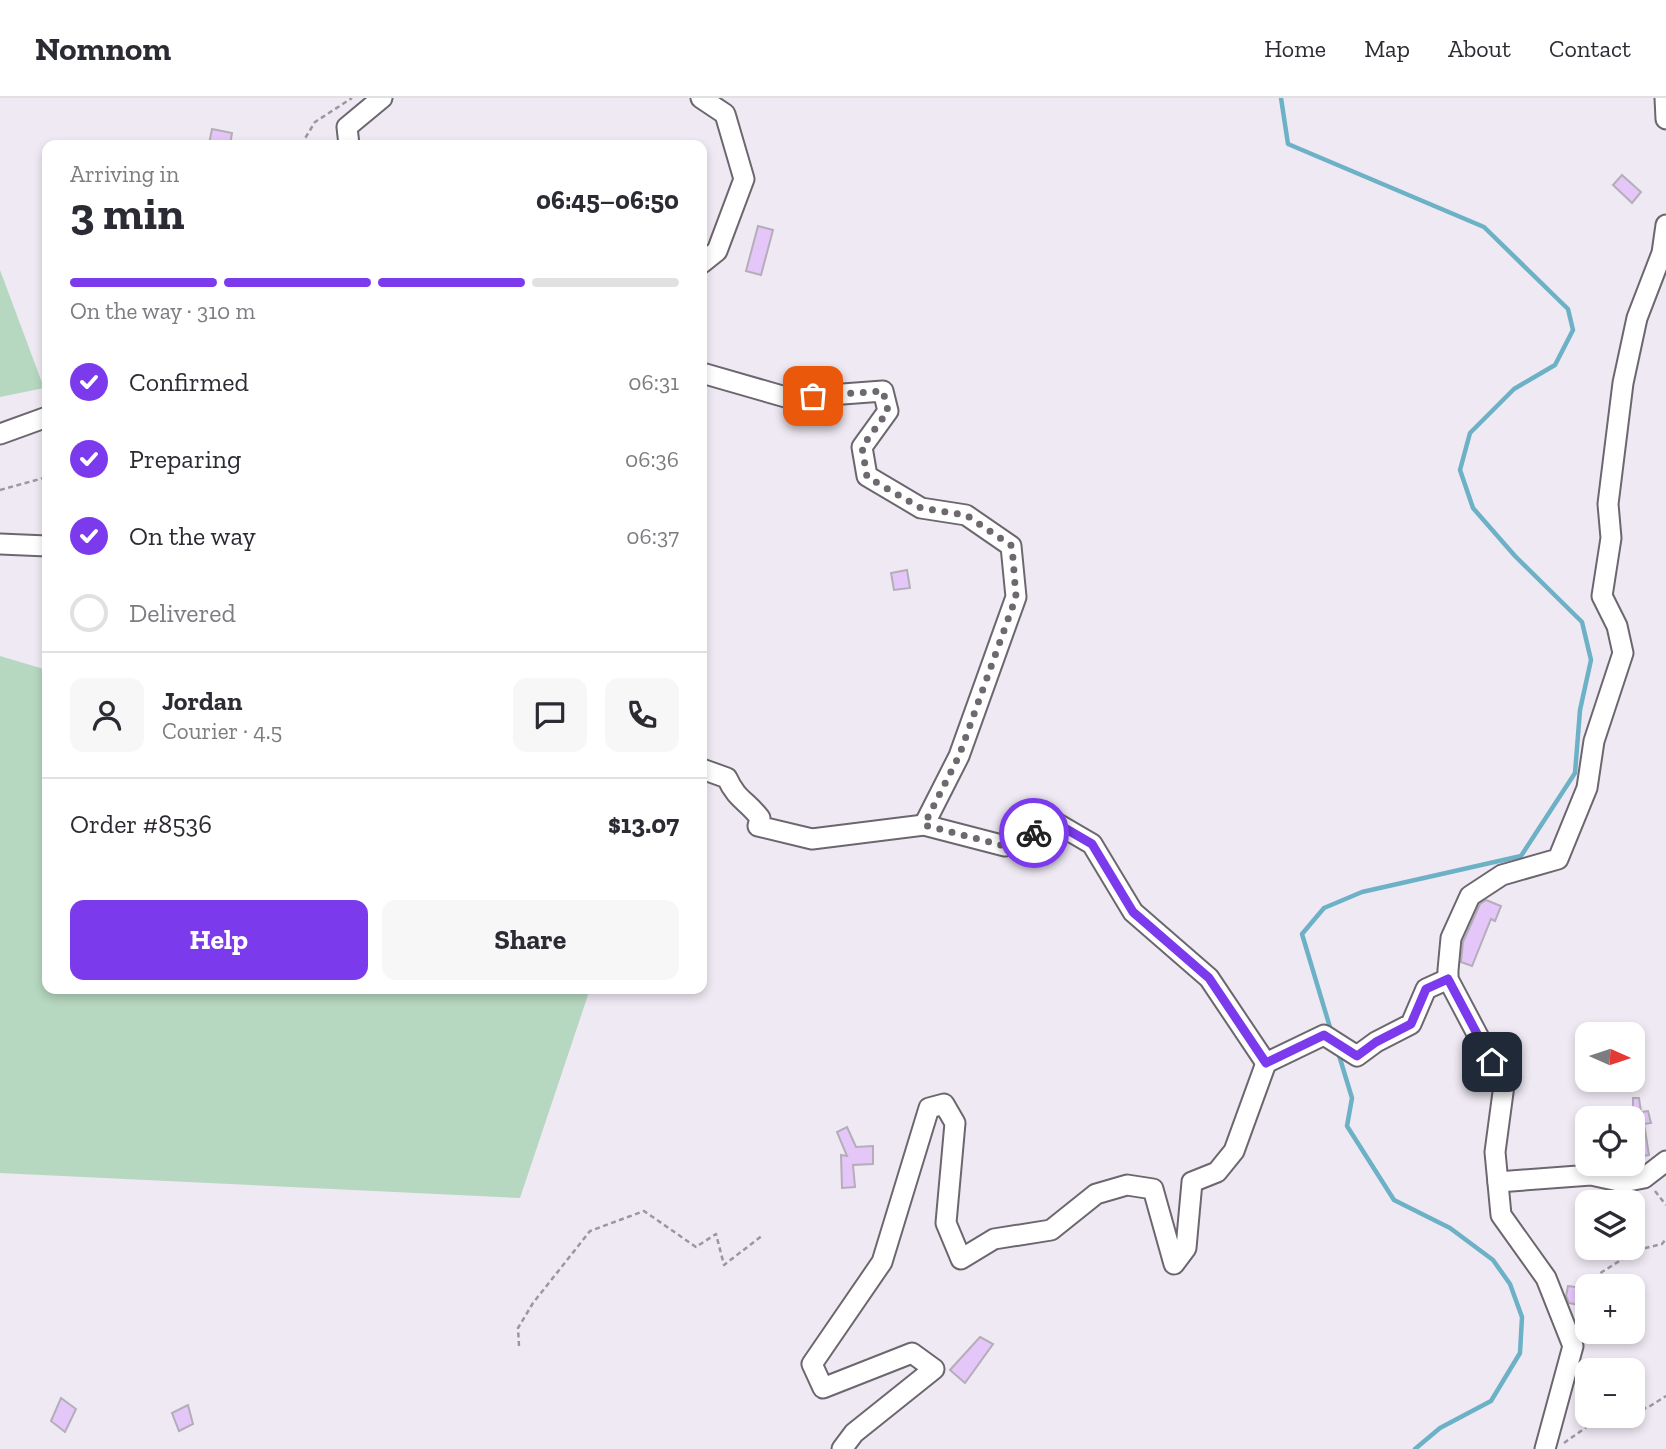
<!DOCTYPE html>
<meta charset="utf-8">
<style>
body{margin:0;font-family:"Zilla Slab",serif;background:#f7f7f7;color:#2b2b33;height:100vh;display:flex;flex-direction:column;font-size:26px;white-space:nowrap}
*{box-sizing:border-box;margin:0}
p{font-size:23px;color:#7c7c81}
.icon{flex:none;width:38px;height:38px;fill:none;stroke:currentColor;stroke-width:2;stroke-linecap:round;stroke-linejoin:round}
.map{position:relative;flex:1;overflow:hidden}
.details{position:absolute;left:42px;top:42px;width:665px;height:854px;display:flex;flex-direction:column;background:#fff;border-radius:14px;box-shadow:0 4px 10px #0003}
.details>*{flex:none}
.needle{width:46px;rotate:93deg}
.fabs{position:absolute;left:1575px;top:924px;display:grid;gap:14px}
.fabs a{display:grid;place-items:center;width:70px;height:70px;border-radius:14px;background:#fff;box-shadow:0 4px 10px #0003;font-size:35px}
.pin{position:absolute;display:grid;place-items:center;width:60px;height:60px;color:#fff;margin:-30px;border-radius:14px;box-shadow:0 4px 10px #0006}
.courier{position:absolute;display:grid;place-items:center;width:70px;height:70px;margin:-35px;border:5px solid #7c3aed;border-radius:50%;background:#fff;color:#222;box-shadow:0 2px 9px #0007}
.summary em{font-style:normal;font-weight:700}
.summary div{display:flex;flex-direction:column-reverse}
.summary{display:flex;align-items:center;justify-content:space-between;height:119px;padding:0 28px}
h1{font-size:46px;font-weight:700;line-height:52px}
.bar{display:grid;grid-template-columns:repeat(4,1fr);gap:10px 7px;align-content:center;height:84px;padding:0 28px}
.bar i{height:9px;border-radius:5px;background:#e1e1e2}
.bar .current{background:#7c3aed}
.bar p{grid-column:span 4}
.line{display:flex;align-items:center;gap:18px;padding:0 28px;border-top:2px solid #e1e1e2}
.line div{flex:1}
.round{display:grid;place-items:center;flex:none;width:74px;height:74px;border-radius:14px;background:#f7f7f7}
ol{padding:0 28px;list-style:none}
li{display:flex;align-items:center;gap:21px;height:77px}
li p{margin-inline-start:auto}
li .icon{padding:7px;border-radius:50%;background:#7c3aed;color:#fff;stroke-width:4}
li:last-child{color:#7c7c81}
li i{width:38px;height:38px;border:4px solid #e1e1e2;border-radius:50%}
.cta{display:flex;gap:14px;margin-top:auto;padding:14px 28px}
.cta a{flex:1;height:80px;border-radius:14px;background:#7c3aed;color:#fff;font-size:28px;font-weight:700;line-height:80px;text-align:center}
.cta a+a{background:#f7f7f7;color:#2b2b33}
header{display:flex;align-items:center;gap:42px;box-sizing:border-box;height:98px;padding:0 35px;background:#fff;border-bottom:2px solid #e1e1e2}
header strong{font-size:33px}
nav{display:flex;gap:38px;margin-inline-start:auto;font-size:24px}
.map>svg:first-child{display:block}
.green{fill:#b6d7c0}
.lines{fill:none;stroke-linecap:round;stroke-linejoin:round}
.stream{stroke:#6cb1c5;stroke-width:4.5}
.building{fill:#e5c6f9;stroke:#b3aeb7;stroke-width:2}
.minor-casing{stroke:#6c666f;stroke-width:23}
.path{stroke:#9c979f;stroke-width:2.5;stroke-dasharray:5 3.5;stroke-linecap:butt}
.minor{stroke:#fff;stroke-width:19}
.done{stroke:#6d696f;stroke-width:7;stroke-dasharray:0 12.6}
.route{stroke:#7c3aed;stroke-width:9}
</style>
<header>
<strong>Nomnom</strong>
<nav><a>Home</a><a>Map</a><a>About</a><a>Contact</a></nav>
</header>
<div class="map">
<svg width="1666" height="1351" viewBox="0 0 1666 1351">
<rect width="100%" height="100%" fill="#efe9f3"/>
<g class="green">
<path d="M0,172L44,290L0,299Z"/>
<path d="M0,558L47,572V891H590L520,1100L0,1075Z"/>
</g>
<g class="lines">
<g class="stream">
<path d="M1281,0L1288,46L1484,129L1568,211L1573,232L1555,267L1514,291L1470,335L1460,372L1473,410L1515,458L1582,524L1591,562L1580,612L1575,675L1521,758L1362,794L1324,810L1302,836L1332,936"/>
<path d="M1338,954L1352,1000L1347,1028L1394,1102L1450,1130L1493,1162L1510,1186L1522,1219L1520,1255L1491,1303L1440,1330L1415,1351"/>
</g>
</g>
<g class="building">
<path d="M212,31L232,35L230,47L209,46Z"/>
<path d="M1622,77L1641,94L1632,105L1613,87Z"/>
<path d="M758,128L773,132L761,177L746,173Z"/>
<path d="M907,472L910,490L894,492L891,475Z"/>
<path d="M1486,802L1501,808L1495,823L1491,821L1472,868L1461,864L1463,844L1480,806Z"/>
<path d="M1633,1000H1639L1641,1014L1648,1013L1651,1025L1644,1026L1649,1057L1633,1060Z"/>
<path d="M847,1029L856,1049L873,1048V1066L853,1067L855,1089L842,1090L841,1057L847,1058L837,1034Z"/>
<path d="M1568,1188L1583,1190L1580,1207L1569,1205L1566,1198Z"/>
<path d="M980,1239L993,1246L965,1285L950,1272Z"/>
<path d="M61,1300L76,1311L65,1334L51,1323Z"/>
<path d="M188,1307L193,1326L179,1333L172,1315Z"/>
</g>
<g class="lines">
<defs>
<g id="minor">
<path d="M701,0L725,16L744,81L717,153L702,165"/>
<path d="M1665,0L1666,21"/>
<path d="M349,47L347,29L382,0"/>
<path d="M702,275L789,300L883,293L888,313L862,349L867,378L921,410L966,417L1011,448L1016,499L959,658L924,727L1005,748L1056,725L1092,746L1133,814L1209,880L1266,965L1324,937L1357,958L1376,944L1411,926L1426,891L1448,881"/>
<path d="M0,336L47,319"/>
<path d="M0,446L47,448"/>
<path d="M702,671L727,680C737,702 746,702 760,720L758,728L812,741L924,727"/>
<path d="M1498,1084L1591,1077L1623,1084L1644,1080L1666,1063"/>
<path d="M842,1351L854,1335L934,1271L912,1255L823,1290L812,1266L882,1164L929,1010L944,1006L955,1025L946,1125L961,1161L994,1141L1051,1132L1096,1096L1127,1087L1153,1091L1174,1166L1186,1150L1192,1084L1217,1074L1234,1053L1266,965"/>
<path d="M1545,1351L1573,1248L1546,1180L1501,1117L1495,1054L1504,987L1448,881V872L1451,840L1470,798L1502,777L1558,761L1587,690L1594,643L1623,555L1617,528L1602,498L1611,440L1608,406L1623,285L1637,220L1662,155L1666,127"/>
</g>
</defs>
<use href="#minor" class="minor-casing"/>
<g class="path">
<path d="M301,47L315,24L352,0"/>
<path d="M0,392L47,379"/>
<path d="M1655,1093L1666,1107"/>
<path d="M1586,1184L1637,1152L1662,1146L1666,1141"/>
<path d="M519,1248L518,1230L533,1205L590,1133L644,1113L696,1149L716,1136L724,1167L763,1137"/>
<path d="M1633,1312L1647,1310L1666,1298"/>
<path d="M1564,1345L1602,1318"/>
</g>
<use href="#minor" class="minor"/>
</g>
<g class="lines">
<path class="done" d="M813,298L883,293L888,313L862,349L867,379L921,410L966,417L1012,448L1016,499L959,658L924,727L1005,748L1034,735"/>
<path class="route" d="M1034,735L1056,725L1092,746L1133,814L1209,880L1266,965L1324,937L1357,958L1376,944L1411,926L1426,891L1448,881L1492,964"/>
</g>
</svg>
<div class="fabs">
<a><svg class="needle" viewBox="-14 -14 28 28"><path d="M0-13l5 13h-10z" fill="#e53935"/><path d="M0 13l5-13h-10z" fill="#7c7c81"/></svg></a>
<a><svg class="icon" aria-label="locate" viewBox="0 0 24 24"><circle cx="12" cy="12" r="6"/><path d="M12 2v4M12 18v4M2 12h4M18 12h4"/></svg></a>
<a><svg class="icon" aria-label="layers" viewBox="0 0 24 24"><path d="M12 4l9 5-9 5-9-5zM3 14l9 5 9-5"/></svg></a>
<a>+</a>
<a>−</a>
</div>
<div class="pin" style="left:813px;top:298px;background:#ea580c"><svg class="icon" aria-label="bag" viewBox="0 0 24 24"><path d="M5 8h14l-1 12H6zM9 8a3 3 0 0 1 6 0"/></svg></div>
<div class="pin" style="left:1492px;top:964px;background:#1f2937"><svg class="icon" aria-label="home" viewBox="0 0 24 24"><path d="M3 11l9-7 9 7M6 9v11h12V9"/></svg></div>
<div class="courier" style="left:1034px;top:735px"><svg class="icon" aria-label="bike" viewBox="0 0 24 24"><circle cx="6" cy="16" r="4"/><circle cx="18" cy="16" r="4"/><path d="M6 16l4-8h5l3 8M10 8l3 8H6M13 5h3"/></svg></div>
<section class="details">
<div class="summary"><div><h1>3 min</h1><p>Arriving in</p></div><em>06:45–06:50</em></div>
<div class="bar"><i class="current"></i><i class="current"></i><i class="current"></i><i></i><p>On the way · 310 m</p></div>
<ol>
<li><svg class="icon" aria-label="check" viewBox="0 0 24 24"><path d="M5 12l5 5 9-10"/></svg>Confirmed<p>06:31</p></li>
<li><svg class="icon" aria-label="check" viewBox="0 0 24 24"><path d="M5 12l5 5 9-10"/></svg>Preparing<p>06:36</p></li>
<li><svg class="icon" aria-label="check" viewBox="0 0 24 24"><path d="M5 12l5 5 9-10"/></svg>On the way<p>06:37</p></li>
<li><i></i>Delivered</li>
</ol>
<div class="line" style="height:126px"><a class="round"><svg class="icon" aria-label="person" viewBox="0 0 24 24"><circle cx="12" cy="8" r="4"/><path d="M4 21q1-7 8-7t8 7"/></svg></a><div><b>Jordan</b><p>Courier · 4.5</p></div><a class="round"><svg class="icon" aria-label="chat" viewBox="0 0 24 24"><path d="M4 5h16v11H9l-5 4z"/></svg></a><a class="round"><svg class="icon" aria-label="phone" viewBox="0 0 24 24"><path d="M5 4h4l2 5-3 2q2 4 5 5l2-3 5 2v4C11 20 4 13 5 4z"/></svg></a></div>
<div class="line" style="height:91px"><div>Order #8536</div><b>$13.07</b></div>
<div class="cta"><a>Help</a><a>Share</a></div>
</section>
</div>
